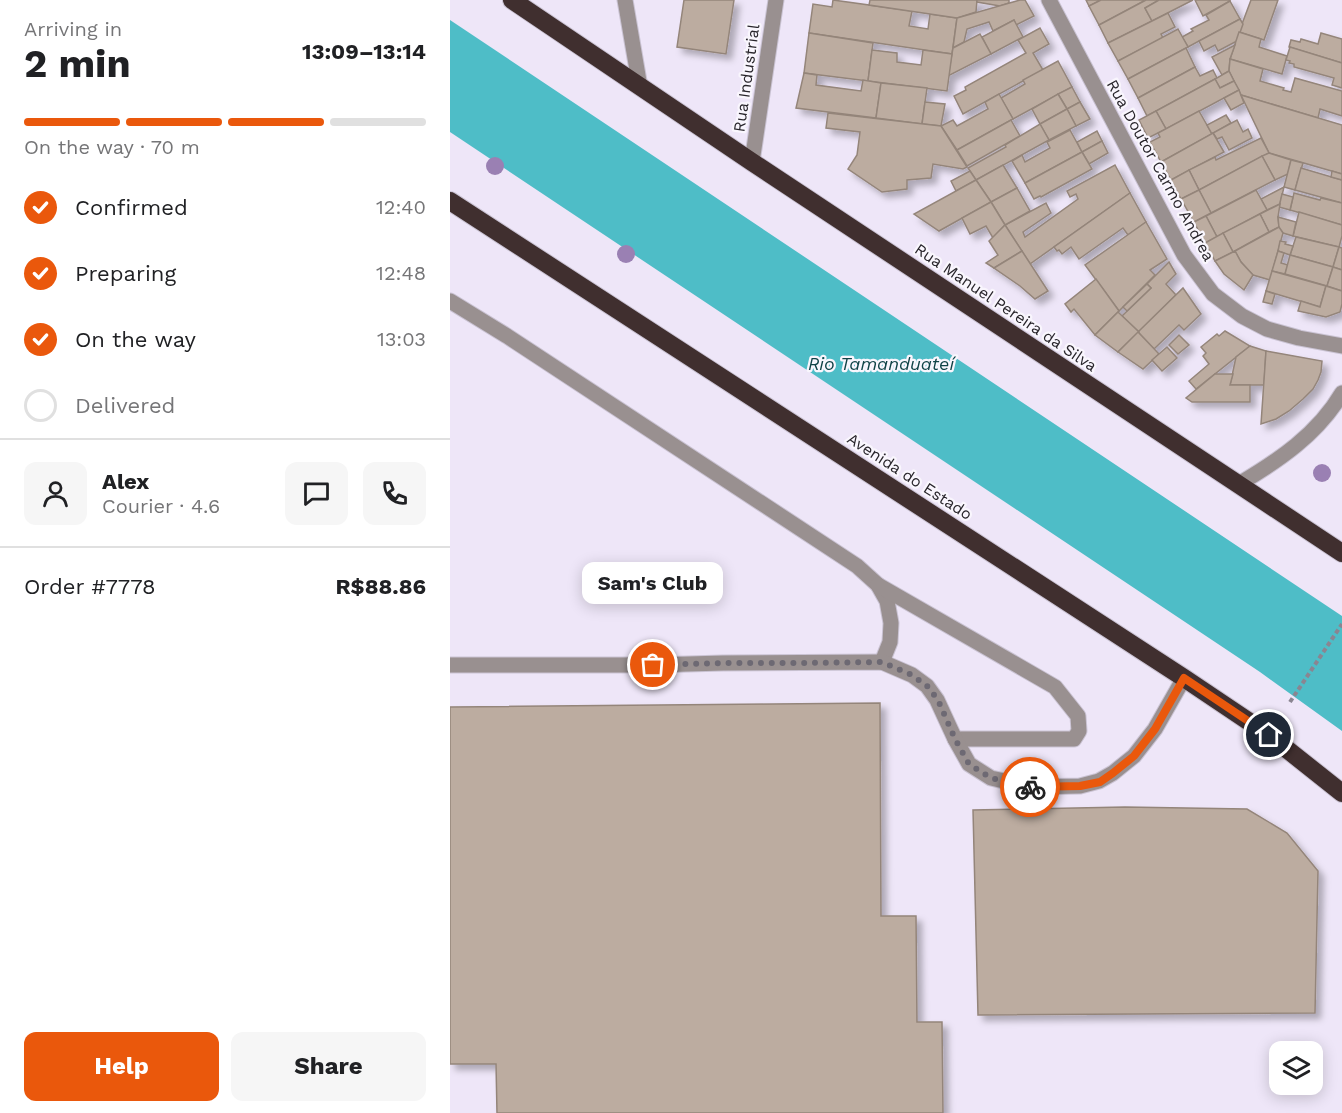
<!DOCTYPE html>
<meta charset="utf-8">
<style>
body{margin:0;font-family:"Work Sans",sans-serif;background:#f6f6f6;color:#202124;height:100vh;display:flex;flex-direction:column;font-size:22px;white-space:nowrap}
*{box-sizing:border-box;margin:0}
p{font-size:20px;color:#757577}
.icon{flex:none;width:33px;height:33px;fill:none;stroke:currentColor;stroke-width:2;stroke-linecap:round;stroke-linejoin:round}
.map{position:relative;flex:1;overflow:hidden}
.panel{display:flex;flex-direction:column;background:#fff;width:450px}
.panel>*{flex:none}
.buttons{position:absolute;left:819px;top:1041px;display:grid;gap:12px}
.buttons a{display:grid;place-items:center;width:54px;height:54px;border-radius:12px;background:#fff;box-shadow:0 3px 15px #0003;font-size:30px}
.pin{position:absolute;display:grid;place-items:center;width:51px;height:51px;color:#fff;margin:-26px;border:3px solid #fff;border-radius:50%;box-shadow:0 2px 6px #0007}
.courier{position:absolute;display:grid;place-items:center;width:60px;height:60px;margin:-30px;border:4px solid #ea580c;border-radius:50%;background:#fff;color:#222;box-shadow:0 2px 8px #0007}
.bubble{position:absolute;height:42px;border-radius:12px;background:#fff;box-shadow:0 3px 15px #0003;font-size:20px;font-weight:700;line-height:42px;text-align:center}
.summary em{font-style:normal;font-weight:700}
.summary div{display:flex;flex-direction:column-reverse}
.summary{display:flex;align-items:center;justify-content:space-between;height:102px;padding:0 24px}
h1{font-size:39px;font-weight:700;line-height:45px}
.bar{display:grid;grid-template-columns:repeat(4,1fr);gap:9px 6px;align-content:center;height:72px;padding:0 24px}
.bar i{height:8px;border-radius:4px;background:#e0e0e0}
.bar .selected{background:#ea580c}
.bar p{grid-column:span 4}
.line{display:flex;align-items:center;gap:15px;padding:0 24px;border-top:2px solid #e0e0e0}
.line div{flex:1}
.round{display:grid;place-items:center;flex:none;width:63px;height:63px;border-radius:12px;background:#f6f6f6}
ol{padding:0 24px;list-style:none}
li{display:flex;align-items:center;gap:18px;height:66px}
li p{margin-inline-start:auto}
li .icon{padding:6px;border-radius:50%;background:#ea580c;color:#fff;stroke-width:4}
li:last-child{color:#757577}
li i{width:33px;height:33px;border:3px solid #e0e0e0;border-radius:50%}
.action{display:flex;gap:12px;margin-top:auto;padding:12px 24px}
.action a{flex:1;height:69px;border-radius:12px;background:#ea580c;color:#fff;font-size:24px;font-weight:700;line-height:69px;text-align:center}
.action a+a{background:#f6f6f6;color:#202124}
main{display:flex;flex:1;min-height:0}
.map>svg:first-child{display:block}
.water{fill:#4ebdc7}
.building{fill:#bcaca0;stroke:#94857a;stroke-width:1.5;filter:url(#shadow)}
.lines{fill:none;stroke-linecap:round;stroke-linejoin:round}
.minor-casing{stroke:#cac3d3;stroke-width:17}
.highway-casing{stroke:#cac3d3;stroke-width:20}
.path{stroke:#8a8591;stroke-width:4;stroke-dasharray:4.5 3;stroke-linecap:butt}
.minor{stroke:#999090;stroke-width:15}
.highway{stroke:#402f2f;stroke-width:18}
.tree{fill:#9a80b3}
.done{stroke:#6d6973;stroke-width:6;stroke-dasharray:0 10.8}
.route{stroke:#ea580c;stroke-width:8}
.labels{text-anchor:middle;stroke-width:4.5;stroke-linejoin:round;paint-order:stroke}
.street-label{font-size:16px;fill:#28252b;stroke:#f9f6fd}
.water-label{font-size:18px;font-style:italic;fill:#104347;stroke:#f9f6fd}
</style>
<main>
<section class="panel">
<div class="summary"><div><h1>2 min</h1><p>Arriving in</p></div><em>13:09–13:14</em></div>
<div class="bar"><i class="selected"></i><i class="selected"></i><i class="selected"></i><i></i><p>On the way · 70 m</p></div>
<ol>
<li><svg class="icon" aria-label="check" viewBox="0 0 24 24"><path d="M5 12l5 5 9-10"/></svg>Confirmed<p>12:40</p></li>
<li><svg class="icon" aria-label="check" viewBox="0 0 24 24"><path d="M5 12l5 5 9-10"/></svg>Preparing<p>12:48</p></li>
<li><svg class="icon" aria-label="check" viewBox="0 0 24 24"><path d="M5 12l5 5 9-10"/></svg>On the way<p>13:03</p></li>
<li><i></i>Delivered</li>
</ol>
<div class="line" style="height:108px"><a class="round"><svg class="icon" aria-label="person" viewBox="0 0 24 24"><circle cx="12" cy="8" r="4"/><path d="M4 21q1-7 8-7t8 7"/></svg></a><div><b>Alex</b><p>Courier · 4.6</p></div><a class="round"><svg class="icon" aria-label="chat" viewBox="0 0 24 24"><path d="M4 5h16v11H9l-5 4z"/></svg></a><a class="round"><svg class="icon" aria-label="phone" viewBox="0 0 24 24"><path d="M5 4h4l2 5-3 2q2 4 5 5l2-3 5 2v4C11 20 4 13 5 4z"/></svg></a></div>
<div class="line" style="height:78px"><div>Order #7778</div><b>R$88.86</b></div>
<div class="action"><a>Help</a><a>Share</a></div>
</section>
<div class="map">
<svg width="892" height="1113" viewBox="0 0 892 1113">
<defs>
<filter id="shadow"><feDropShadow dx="5.5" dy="5.5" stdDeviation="3" flood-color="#0004"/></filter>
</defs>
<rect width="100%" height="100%" fill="#eee6f8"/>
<path class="water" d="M0,20L892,616V731L810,672L0,132Z"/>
<g class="building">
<path d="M234,0H284L276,54L227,47Z"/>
<path d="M383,0L462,11L459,26L478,29L480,14L507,18L502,54L359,33L363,4L382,7Z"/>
<path d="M420,0H527L526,12L507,18L419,5Z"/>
<path d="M527,0H559V3L550,6L527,2Z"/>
<path d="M570,0H575L584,16L566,25L564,20L543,31L539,22L517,29L514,42L503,48L507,18Z"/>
<path d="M636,0H651L639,6Z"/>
<path d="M651,0H693L694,1L649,25L639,6Z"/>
<path d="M696,0H709L695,8L702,21L658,43L649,25Z"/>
<path d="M709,0H743L702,21L695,8Z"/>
<path d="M745,0H780V1L753,16Z"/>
<path d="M801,0H828L814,40L789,32Z"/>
<path d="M780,1L790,19L738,47L732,37L743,31L741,29L759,20L756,15Z"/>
<path d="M718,13L725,27L711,34L713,38L668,61L658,43Z"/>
<path d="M790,19L793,24L787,41L768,51L765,45L754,51L749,41Z"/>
<path d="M564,20L573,37L541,54L532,37Z"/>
<path d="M590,28L599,44L583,53L593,70L513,114L504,96L516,90L515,87L576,53L568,40Z"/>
<path d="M728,29L738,47L678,79L668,61Z"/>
<path d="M789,32L811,39L809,47L837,56L832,74L780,59Z"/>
<path d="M359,33L423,43L418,81L354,73Z"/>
<path d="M871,33L892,39V63L839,47L841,40L850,42L851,39L868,44Z"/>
<path d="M530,34L541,54L498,76L503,48Z"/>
<path d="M785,45L780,59L779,71L772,75L762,57Z"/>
<path d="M840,47L892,63V88L882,85L884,78L844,67V64L839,63L840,61L836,60Z"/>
<path d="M736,48L745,67L688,98L678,79Z"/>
<path d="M422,50L447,53V62L471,65L473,50L502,54L497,91L418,81Z"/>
<path d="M780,59L813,69L810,81L834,88L833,90L841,92L845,78L892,91V116L870,109L868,118L791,95L779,71Z"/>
<path d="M608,61L622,87L563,119L551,98L575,84L573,80Z"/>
<path d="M745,67L750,76L763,70L767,78L697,116L688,98Z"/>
<path d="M779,71L784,81L770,88L765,79Z"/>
<path d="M354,73L367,75L366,85L411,91L413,80L431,83L426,118L346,108Z"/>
<path d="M765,79L770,88L784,81L789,90L716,129L706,111Z"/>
<path d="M431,83L477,88L472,124L426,118Z"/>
<path d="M622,87L630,102L617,109L608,94Z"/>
<path d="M789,90L794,103L781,110L774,98Z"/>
<path d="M549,94L563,119L507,150L491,126L503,120L507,126L538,109L535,102Z"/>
<path d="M608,94L617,109L590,124L582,109Z"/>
<path d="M791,95L892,125V174L819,153Z"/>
<path d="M475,102L495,104L491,126L472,124Z"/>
<path d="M630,102L640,119L626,126L617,109Z"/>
<path d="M617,109L626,126L599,140L590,124Z"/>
<path d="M706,111L716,129L698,138L689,120Z"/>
<path d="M749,111L762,134L711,162L700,142L710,137L708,133Z"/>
<path d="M378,113L491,126L517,167L513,169L483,164L481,178L457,180V189L432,192L398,169L407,155L410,132L376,128Z"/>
<path d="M776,115L781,123L762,134L757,125Z"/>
<path d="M561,120L570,136L517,166L507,150Z"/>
<path d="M787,120L793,132L798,129L802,138L779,150L772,137L767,139L763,133Z"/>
<path d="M590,124L599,140L526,180L518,168L556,147L555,145Z"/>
<path d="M620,130L632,152L575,183L562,161L572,155L575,162L600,148L597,142Z"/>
<path d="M647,131L652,141L632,152L627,142Z"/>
<path d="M763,133L774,152L721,180L711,162Z"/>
<path d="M811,138L819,153L749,190L739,170L765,157L766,160Z"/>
<path d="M652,141L658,153L639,164L632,152Z"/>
<path d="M632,152L642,169L591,197L590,196L584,199L575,183Z"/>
<path d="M819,153L841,160L838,174L825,180L812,156Z"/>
<path d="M812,156L825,180L761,213L749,190Z"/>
<path d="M841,160L853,163L845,190L834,187Z"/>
<path d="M553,165L567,188L541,202L526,180Z"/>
<path d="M665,165L680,193L580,264L555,225L596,203L601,213L573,232L575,237L628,199L626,194L620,197L617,191Z"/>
<path d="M851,168L892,180V203L845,190Z"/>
<path d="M739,170L749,190L731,199L721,180Z"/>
<path d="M520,171L526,180L506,191L501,181Z"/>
<path d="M882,171L892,174V180L881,177Z"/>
<path d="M526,180L541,202L489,231L464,214Z"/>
<path d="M834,187L830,204L817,210L811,199Z"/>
<path d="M567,188L580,211L555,225L541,202Z"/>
<path d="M749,190L761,213L744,222L731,199Z"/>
<path d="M806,190L817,210L767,237L756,216Z"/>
<path d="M680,193L696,222L678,235L673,228L629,259L621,247L612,254L609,250L607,251L604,247Z"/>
<path d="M844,193L870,200L871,198L892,203V225L840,210Z"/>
<path d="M832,194L843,197L840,210L829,207Z"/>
<path d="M541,202L555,225L543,238L536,226L520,234L512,218Z"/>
<path d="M830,204L828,217L829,227L819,232L810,214Z"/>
<path d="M849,212L892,225V236L889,247L843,236Z"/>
<path d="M810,214L819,232L783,252L773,233Z"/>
<path d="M756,216L767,237L755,243L744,222Z"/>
<path d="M828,217L846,222L843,236L833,233L829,228Z"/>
<path d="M696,222L717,259L700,270L705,275L669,311L635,265Z"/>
<path d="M555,225L572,251L544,268L536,263L548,255L539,241Z"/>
<path d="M829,227L833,233L820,280L803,275L791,262L785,251Z"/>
<path d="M773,233L783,252L765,261L755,243Z"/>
<path d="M846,237L889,247L883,267L840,255Z"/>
<path d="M830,241L836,242L835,244L843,246L840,255L828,251Z"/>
<path d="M889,247L892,248V270L883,267Z"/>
<path d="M572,251L598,291L585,299L570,286L544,268Z"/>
<path d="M785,251L791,262L803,275L794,290L774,274L765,261Z"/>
<path d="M828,251L834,253L831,263L838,265L835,274L822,271Z"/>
<path d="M840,255L883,267L877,286L835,274Z"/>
<path d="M719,262L726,274L716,284L726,295L689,332L672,316L701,288L697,284Z"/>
<path d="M883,267L892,270V291L877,286Z"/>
<path d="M822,271L876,286L870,307L816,291Z"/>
<path d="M646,279L669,311L645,335L624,309L621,312L615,304Z"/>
<path d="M697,284L701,288L677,311L673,307Z"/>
<path d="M876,286L892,291V304L890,312L876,317L848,311L851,301L870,307Z"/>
<path d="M733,288L751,314L734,330L729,325L704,349L688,332Z"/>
<path d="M816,291L825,294L822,304L813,302Z"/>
<path d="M668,312L689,332L668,352L645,335Z"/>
<path d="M775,331L800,346L746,389L739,381L759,364L753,356L756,353L751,347L767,334L769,336Z"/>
<path d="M688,332L709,354L693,369L668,352Z"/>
<path d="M729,335L739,345L728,354L719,345Z"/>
<path d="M800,346L816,351L814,385H780L786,357Z"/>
<path d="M717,347L727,358L712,371L702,360Z"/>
<path d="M816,351L872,361L871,372L868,380L863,389L853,399L839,411L826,419L811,424Z"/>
<path d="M765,374H783L780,385H800V402H742L736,398Z"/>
<path d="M430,703L431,916H466L467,1022H492L493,1113H47L46,1064H0V707Z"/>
<path d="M675,807L797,809L837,833L868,871L865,1013L528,1015L523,810Z"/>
</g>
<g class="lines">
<defs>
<g id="minor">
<path d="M175,0L190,87"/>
<path d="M599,0L734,255L763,294L792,316L817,329L849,338L892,346"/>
<path d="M302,162L326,0"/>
<path d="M0,301L57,336L407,566L428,585L437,601L441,623L440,642L432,662"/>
<path d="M789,484C828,461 868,434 892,393"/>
<path d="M428,585L605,687L628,716L629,731L624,739H505"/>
<path d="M0,665H203L273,663L432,662L462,675L477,686L487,700L505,739L519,764L541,778L580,787L630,786L649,781L663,773L684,756L705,729L734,678"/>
</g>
<g id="highway">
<path d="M62,0L302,162L892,553"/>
<path d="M0,201L734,678L819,735L892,793"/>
</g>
</defs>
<use href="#minor" class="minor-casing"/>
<use href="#highway" class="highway-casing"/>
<path class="path" d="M840,702L892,624"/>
<use href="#minor" class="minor"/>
<use href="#highway" class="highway"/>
</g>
<g class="tree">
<circle cx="45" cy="166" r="9"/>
<circle cx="176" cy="254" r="9"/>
<circle cx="872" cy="473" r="9"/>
</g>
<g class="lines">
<path class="done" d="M203,665L273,663H347L432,662L462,675L477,686L488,700L505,739L519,764L541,778L580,787"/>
<path class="route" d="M580,787L630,786L650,782L663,773L684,756L705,729L734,678L819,735"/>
</g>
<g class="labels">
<g class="street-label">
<text transform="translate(296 78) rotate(-82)" y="6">Rua Industrial</text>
<text transform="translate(711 170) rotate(61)" y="6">Rua Doutor Carmo Andrea</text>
<text transform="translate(556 307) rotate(34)" y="6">Rua Manuel Pereira da Silva</text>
<text transform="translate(460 476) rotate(33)" y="6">Avenida do Estado</text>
</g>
<g class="water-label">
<text x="431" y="370">Rio Tamanduateí</text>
</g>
</g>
</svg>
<div class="buttons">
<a><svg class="icon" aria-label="layers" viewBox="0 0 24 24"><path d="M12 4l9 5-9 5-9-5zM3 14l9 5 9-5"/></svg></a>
</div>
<div class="pin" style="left:203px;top:665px;background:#ea580c"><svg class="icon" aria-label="bag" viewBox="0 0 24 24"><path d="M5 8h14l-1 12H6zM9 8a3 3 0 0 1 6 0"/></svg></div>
<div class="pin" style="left:819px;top:735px;background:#1f2937"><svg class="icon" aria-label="home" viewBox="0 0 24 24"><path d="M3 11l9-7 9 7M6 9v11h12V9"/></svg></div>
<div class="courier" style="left:580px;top:787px"><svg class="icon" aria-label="bike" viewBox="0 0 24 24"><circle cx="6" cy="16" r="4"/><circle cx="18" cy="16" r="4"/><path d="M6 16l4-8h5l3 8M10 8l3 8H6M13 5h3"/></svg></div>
<div class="bubble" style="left:132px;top:562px;width:141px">Sam's Club</div>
</div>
</main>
